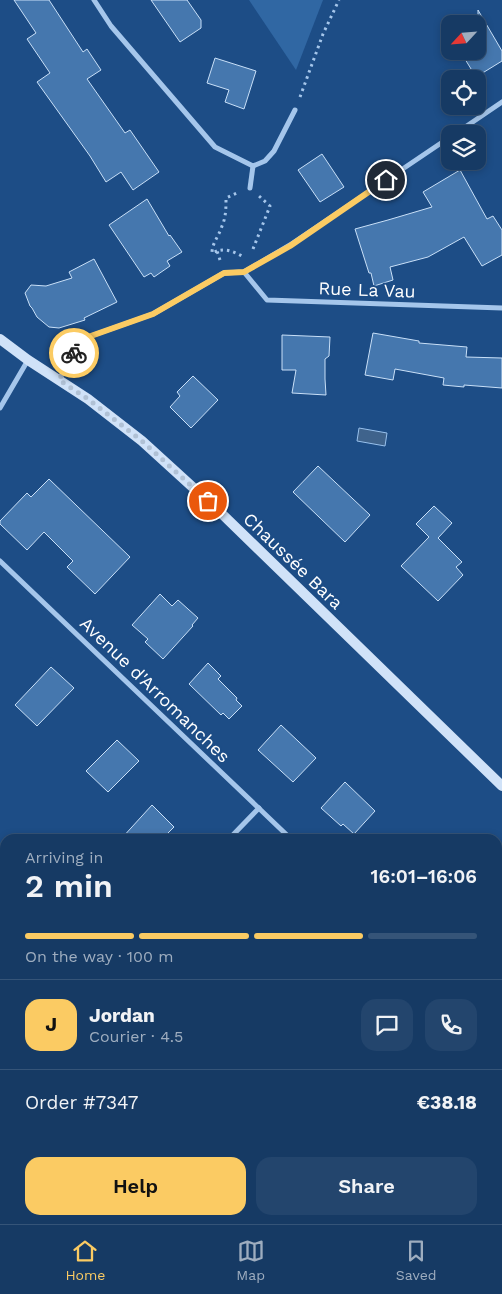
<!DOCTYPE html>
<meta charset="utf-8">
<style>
body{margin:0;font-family:"Work Sans",sans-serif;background:#23456d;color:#f1f3f6;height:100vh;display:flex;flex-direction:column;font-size:19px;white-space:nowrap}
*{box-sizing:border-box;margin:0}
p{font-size:16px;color:#9eadbf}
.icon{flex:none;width:28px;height:28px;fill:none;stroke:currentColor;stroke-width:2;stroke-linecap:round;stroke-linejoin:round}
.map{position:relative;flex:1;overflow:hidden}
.side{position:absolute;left:0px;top:834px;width:502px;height:391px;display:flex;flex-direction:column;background:#163a64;border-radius:15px 15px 0 0;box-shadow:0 2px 8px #0003,0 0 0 1px #355478}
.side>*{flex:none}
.needle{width:32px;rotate:244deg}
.tools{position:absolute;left:441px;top:15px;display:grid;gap:10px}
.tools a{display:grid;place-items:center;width:45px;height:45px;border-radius:10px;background:#163a64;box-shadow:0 2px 8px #0003,0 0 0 1px #355478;font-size:25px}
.pin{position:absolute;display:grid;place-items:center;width:42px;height:42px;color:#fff;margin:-21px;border:2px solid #fff;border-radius:50%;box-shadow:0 1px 5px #0007}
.courier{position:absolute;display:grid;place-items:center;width:50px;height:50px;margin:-25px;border:4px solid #fbcb63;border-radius:50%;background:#fff;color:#222;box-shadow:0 1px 6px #0007}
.head em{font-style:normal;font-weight:600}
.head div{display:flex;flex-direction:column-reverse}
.head{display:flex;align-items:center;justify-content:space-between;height:85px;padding:0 25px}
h1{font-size:32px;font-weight:600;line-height:38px}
.bar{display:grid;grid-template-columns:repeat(4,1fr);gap:8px 5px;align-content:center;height:60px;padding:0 25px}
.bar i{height:6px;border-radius:4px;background:#355478}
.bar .on{background:#fbcb63}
.bar p{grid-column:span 4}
.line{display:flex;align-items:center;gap:12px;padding:0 25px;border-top:1px solid #355478}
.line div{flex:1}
.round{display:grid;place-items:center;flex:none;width:52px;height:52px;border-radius:15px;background:#23456d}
.action{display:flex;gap:10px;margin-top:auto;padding:10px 25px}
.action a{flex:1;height:58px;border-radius:15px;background:#fbcb63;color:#111;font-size:20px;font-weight:600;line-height:58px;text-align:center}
.action a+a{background:#23456d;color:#f1f3f6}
.tabs{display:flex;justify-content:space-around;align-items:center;height:70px;border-top:1px solid #355478;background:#163a64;font-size:14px;color:#9eadbf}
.tabs a{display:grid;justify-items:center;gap:2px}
.tabs .on{color:#fbcb63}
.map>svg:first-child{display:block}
.green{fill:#3067a3}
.water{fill:#3f638c;stroke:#98c1ed}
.building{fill:#4577ae;stroke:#c9e0f8}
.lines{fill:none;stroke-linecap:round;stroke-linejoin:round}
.path{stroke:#a5c6eb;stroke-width:3;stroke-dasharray:2.5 4;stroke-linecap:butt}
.minor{stroke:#a5c6eb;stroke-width:5}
.secondary{stroke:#d0e2f8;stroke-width:10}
.done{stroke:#b0c1d5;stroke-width:5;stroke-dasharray:0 9}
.route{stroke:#fbcb63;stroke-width:6}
.labels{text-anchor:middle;stroke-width:4;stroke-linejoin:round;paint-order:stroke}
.street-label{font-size:18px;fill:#fff;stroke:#1d4d86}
</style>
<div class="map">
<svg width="502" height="1224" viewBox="0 0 502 1224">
<rect width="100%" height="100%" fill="#1d4d86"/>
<path class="green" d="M249,0H323L296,70Z"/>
<path class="water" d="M359,428L387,433L385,446L357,441Z"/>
<g class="building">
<path d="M14,0H49L83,52L87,49L101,70L87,79L125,133L130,130L159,172L133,190L121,172L106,182L90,156L37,82L50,73L27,39L36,33Z"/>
<path d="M151,0H187L201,20V28L180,42Z"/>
<path d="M478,10L502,51V61L476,77L460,51H478Z"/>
<path d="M215,58L256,71L244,109L225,102L229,90L207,83Z"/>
<path d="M322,154L344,187L320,202L298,170Z"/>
<path d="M460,170L487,219L493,216L502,230V255L482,266L464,237L428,257L390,267L393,280L374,286L371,273H369L355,229L388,220L432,207L423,192Z"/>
<path d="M147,199L169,236L170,235L182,252L167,261L170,266L154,277L151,273L144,277L109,225Z"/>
<path d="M94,259L117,302L84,318L85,320L59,328L49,327L37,317L32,308L30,306L25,293L31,285L46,286L72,278L69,272Z"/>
<path d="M373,333L419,341V343L467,347L466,357L502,358V388L464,385V387L443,385L444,378L395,369L393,380L365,375Z"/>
<path d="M282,335L330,337L329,356L325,359V379L326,395L292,393L296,370H282Z"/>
<path d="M193,376L218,400L191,428L170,407L180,396L177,392Z"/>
<path d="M318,466L370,515L345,542L293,492Z"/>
<path d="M49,479L130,557L95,594L67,567L73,561L44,532L27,550L0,524V521L27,493L31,497Z"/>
<path d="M434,506L452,523L438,538L462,562L456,567L463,575L438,601L401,566L429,537L416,524Z"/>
<path d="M160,594L172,606L178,600L198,618L192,625L193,626L163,659L145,642L148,639L132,625Z"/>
<path d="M208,663L221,676L218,679L237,698L236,700L242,706L229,719L223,713L221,715L189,684Z"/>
<path d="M51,667L74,688L37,726L15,705Z"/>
<path d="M281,725L316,758L293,782L258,750Z"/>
<path d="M117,740L139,761L108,792L86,771Z"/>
<path d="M345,782L375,811L354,834L343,824L341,826L321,808Z"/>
<path d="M152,805L174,827L162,839H121Z"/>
</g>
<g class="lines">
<g class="path">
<path d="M300,97L323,34L339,0"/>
<path d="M253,249L270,206L259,196"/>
<path d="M217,251L212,253C212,243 219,236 222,226C226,217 226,208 226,198L237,193"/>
<path d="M220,260L217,251C226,248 234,252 242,256"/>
</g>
<g class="minor">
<path d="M94,0L111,26L215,147L253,166"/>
<path d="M455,134L502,102"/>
<path d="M253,166L265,161L274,151L295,110"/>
<path d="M250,188L253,166"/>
<path d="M244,272L267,300L502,308"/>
<path d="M59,380L67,364L88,337L153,314L224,273L244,272L290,245L450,137"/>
<path d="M0,408L28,360"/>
<path d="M0,561L291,839"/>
<path d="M229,839L259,808"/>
<path d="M498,1037L502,1042"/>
<path d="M0,1077L5,1072"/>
<path d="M498,1168L502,1163"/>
<path d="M438,1224L442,1220"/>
</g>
<path class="secondary" d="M0,339L28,360L88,399L142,441L221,513L502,786"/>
</g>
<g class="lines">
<path class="done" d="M74,353L67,364L59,380L88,399L142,441L208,501"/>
<path class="route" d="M74,353L88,337L153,314L224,273L244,272L290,246L386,180"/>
</g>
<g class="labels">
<g class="street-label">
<text transform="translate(367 290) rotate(2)" y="6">Rue La Vau</text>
<text transform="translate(293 561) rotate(44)" y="6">Chaussée Bara</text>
<text transform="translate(155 690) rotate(44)" y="6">Avenue d'Arromanches</text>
</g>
</g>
</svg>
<div class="tools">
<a><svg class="needle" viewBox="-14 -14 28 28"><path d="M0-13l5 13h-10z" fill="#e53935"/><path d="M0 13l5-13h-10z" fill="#9eadbf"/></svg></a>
<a><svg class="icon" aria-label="locate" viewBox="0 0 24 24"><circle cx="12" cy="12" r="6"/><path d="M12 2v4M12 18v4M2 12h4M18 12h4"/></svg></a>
<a><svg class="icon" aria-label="layers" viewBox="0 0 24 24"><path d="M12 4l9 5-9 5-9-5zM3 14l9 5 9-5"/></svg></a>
</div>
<div class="pin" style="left:208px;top:501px;background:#ea580c"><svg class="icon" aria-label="bag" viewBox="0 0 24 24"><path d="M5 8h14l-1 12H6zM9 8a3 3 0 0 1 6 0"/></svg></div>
<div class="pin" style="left:386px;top:180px;background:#1f2937"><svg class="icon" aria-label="home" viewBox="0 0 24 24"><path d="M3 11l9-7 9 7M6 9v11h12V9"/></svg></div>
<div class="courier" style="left:74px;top:353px"><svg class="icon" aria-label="bike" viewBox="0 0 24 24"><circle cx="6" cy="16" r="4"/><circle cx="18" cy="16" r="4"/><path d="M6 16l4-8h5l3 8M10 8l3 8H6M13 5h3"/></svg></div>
<section class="side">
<div class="head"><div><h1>2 min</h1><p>Arriving in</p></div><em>16:01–16:06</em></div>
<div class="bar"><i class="on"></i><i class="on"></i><i class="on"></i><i></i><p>On the way · 100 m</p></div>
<div class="line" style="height:90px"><b class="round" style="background:#fbcb63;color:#111">J</b><div><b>Jordan</b><p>Courier · 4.5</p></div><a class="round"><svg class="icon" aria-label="chat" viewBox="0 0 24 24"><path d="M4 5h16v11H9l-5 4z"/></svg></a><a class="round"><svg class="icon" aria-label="phone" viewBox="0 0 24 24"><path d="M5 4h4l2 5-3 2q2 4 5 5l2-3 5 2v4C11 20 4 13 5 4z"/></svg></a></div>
<div class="line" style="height:65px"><div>Order #7347</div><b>€38.18</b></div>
<div class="action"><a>Help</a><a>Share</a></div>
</section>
</div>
<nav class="tabs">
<a class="on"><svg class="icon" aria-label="home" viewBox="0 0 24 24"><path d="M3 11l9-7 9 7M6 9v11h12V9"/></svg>Home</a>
<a><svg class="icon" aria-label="map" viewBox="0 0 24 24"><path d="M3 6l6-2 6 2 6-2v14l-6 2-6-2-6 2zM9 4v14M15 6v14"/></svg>Map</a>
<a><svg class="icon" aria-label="saved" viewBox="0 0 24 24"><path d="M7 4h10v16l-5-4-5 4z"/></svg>Saved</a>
</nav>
